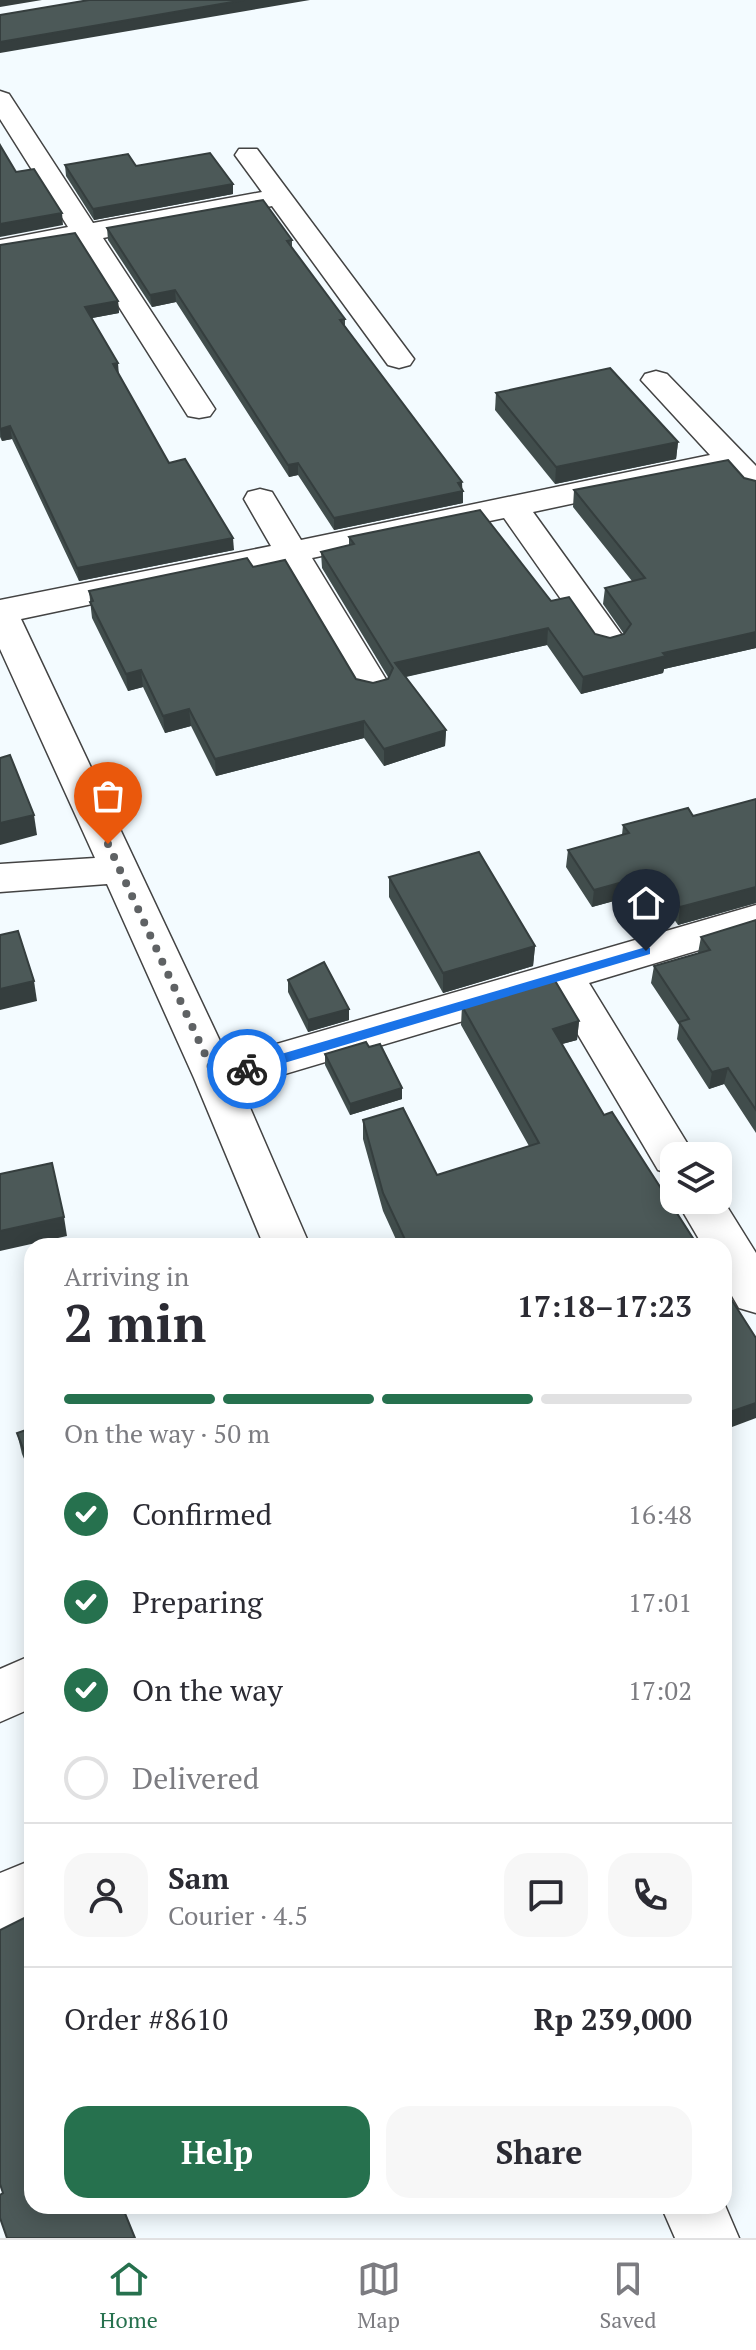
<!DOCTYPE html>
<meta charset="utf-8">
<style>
body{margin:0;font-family:"PT Serif",serif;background:#f7f7f7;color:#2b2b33;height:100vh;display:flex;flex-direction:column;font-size:30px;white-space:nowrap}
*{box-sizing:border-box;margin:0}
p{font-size:26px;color:#7c7c81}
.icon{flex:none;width:44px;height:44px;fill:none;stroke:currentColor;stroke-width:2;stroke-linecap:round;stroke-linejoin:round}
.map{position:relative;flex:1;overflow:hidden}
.panel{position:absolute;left:24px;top:1238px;width:708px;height:976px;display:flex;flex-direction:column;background:#fff;border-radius:24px;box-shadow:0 4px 20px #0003}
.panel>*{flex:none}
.buttons{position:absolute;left:660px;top:1142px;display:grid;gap:16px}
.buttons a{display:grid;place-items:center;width:72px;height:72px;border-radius:16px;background:#fff;box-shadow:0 4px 20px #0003;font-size:40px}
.pin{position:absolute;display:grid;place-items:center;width:68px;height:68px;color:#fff;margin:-82px -34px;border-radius:50% 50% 50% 0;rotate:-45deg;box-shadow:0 0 8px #0007}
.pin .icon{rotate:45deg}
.courier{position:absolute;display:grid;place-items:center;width:80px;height:80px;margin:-40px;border:6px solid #1a73e8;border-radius:50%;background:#fff;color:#222;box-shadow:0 2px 10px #0007}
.headline em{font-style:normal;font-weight:600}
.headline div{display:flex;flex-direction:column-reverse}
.headline{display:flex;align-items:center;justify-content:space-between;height:136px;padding:0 40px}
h1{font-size:52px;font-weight:600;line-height:60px}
.bar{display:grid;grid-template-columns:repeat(4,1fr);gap:12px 8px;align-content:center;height:96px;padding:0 40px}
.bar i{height:10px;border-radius:6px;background:#e1e1e2}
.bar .active{background:#26714e}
.bar p{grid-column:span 4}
.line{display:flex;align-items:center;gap:20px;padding:0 40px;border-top:2px solid #e1e1e2}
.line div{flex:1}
.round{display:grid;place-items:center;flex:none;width:84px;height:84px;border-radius:24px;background:#f7f7f7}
ol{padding:0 40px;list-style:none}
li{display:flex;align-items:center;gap:24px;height:88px}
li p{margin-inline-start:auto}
li .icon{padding:8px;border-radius:50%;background:#26714e;color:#fff;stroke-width:4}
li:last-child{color:#7c7c81}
li i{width:44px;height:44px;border:4px solid #e1e1e2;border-radius:50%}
.primary-button{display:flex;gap:16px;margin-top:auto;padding:16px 40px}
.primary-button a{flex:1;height:92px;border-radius:24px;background:#26714e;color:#fff;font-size:32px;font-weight:600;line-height:92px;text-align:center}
.primary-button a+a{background:#f7f7f7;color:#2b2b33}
.tabs{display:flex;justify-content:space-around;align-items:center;height:112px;border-top:2px solid #e1e1e2;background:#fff;font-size:22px;color:#7c7c81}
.tabs a{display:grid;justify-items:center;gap:4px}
.tabs .active{color:#26714e}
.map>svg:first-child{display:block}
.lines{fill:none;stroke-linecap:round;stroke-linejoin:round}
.street-casing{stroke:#434343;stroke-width:3}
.street{fill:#fff;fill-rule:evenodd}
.wall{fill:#414d4c}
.shaded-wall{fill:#353e3e}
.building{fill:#4c5958;stroke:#353e3e;stroke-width:2}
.route{fill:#1a73e8}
.done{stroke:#5f6264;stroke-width:8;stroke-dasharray:0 14.4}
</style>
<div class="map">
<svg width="756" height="2238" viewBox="0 0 756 2238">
<rect width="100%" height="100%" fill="#f3fbff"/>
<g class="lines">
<defs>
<g id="street">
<path d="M0,91L9,94L93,223L262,192L235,155L239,149H257L414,359L410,365L399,368L388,365L272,206L103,238L215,409L210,416L199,418L188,416L78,242L0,256V240L68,227L0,119Z"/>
<path d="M656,371L667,374L756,466V495L744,492L725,471L533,512L626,641L620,649L608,652L596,649L504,518L312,558L390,686L385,694L372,697L359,694L282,564L21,619L228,1058L756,905V933L589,983L695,1156H674V1175L658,1170L554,994L241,1087L310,1246H264L194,1078L107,884L0,892V864L95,858L0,649V600L271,546L244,499L248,492L260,489L272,492L301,540L710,455L641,380L645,374Z"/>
<path d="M718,1192L756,1253V1313L739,1308L724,1282V1246H703L676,1200H718Z"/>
<path d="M32,1655V1708L0,1722V1669Z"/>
<path d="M32,1860V1918L0,1931V1873Z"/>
<path d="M724,2203L739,2238H675L661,2206H724Z"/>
</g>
</defs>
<use href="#street" class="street-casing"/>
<use href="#street" class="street"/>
</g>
<g class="wall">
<path d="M65,165L136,166L233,184V194L94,220L66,176Z"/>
<path d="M107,228L292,240V248L345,319V326L463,491V503L334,530L298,475L289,477L176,302L152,307L108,240Z"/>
<path d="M0,246L118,301L119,313L92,318L119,375L169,463L234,550L79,581L12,439L2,441L0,437Z"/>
<path d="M496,393L678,442L676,459L555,484L495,410Z"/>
<path d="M744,478L756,481V648L664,669L663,673L581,694L547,645L406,677L446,730L445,746L384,766L364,738L216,776L191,726L165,733L143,687L128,691L92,618L89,591L253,567L356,679L373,683L388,679V677L322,568L321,552L349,545V537L551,601L595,634L610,638L624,634L603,604L605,588L632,581L573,507L574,490Z"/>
<path d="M756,799V903L678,925L654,890L592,907L566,867L568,850L622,835L623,825L693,816Z"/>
<path d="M389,877L535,946L533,966L443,993L389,897Z"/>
<path d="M756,920V1133L724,1084L709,1089L677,1039L679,1025L651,983L654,966L698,953L701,937Z"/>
<path d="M288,980L349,1020L308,1032L288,992Z"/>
<path d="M462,1006L579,1021L577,1040L562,1044L604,1115L698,1246H399L383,1211L363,1139V1120L437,1175L529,1146L461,1025Z"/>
<path d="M369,1047L402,1099L350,1115L325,1065V1054Z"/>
<path d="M32,1428V1478L22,1454L17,1433Z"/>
</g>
<g class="shaded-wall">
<path d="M0,0H42L0,7Z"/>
<path d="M244,0H310L0,53V42Z"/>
<path d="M233,184V194L94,220L93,209Z"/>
<path d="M62,213L63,225L0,237V224Z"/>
<path d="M175,290L176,302L152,307L150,295Z"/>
<path d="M118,301L119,313L87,319L85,307Z"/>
<path d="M118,363L119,376L113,364Z"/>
<path d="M10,426L12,439L2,441L0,429Z"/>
<path d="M678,442L676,459L555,484L556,467Z"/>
<path d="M298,463V475L289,477L288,465Z"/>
<path d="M462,482L463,503L334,530V518Z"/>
<path d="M233,538L234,550L79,581L77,568Z"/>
<path d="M548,628L547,645L395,679V663Z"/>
<path d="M756,632V648L664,669L663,673L581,694L583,677L663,653Z"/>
<path d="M141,670L143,687L128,691L126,674Z"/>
<path d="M189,709L191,726L165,733L163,716Z"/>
<path d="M364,721V738L216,776L215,759Z"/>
<path d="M446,730L445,746L384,766V749Z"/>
<path d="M34,815L37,835L0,845V823Z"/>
<path d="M656,873L654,890L592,907L594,890Z"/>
<path d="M756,887V903L678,925L680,907Z"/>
<path d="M535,946L533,966L443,993V973Z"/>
<path d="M34,981L37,1001L0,1010V989Z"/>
<path d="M349,1009V1020L308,1032V1020Z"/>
<path d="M579,1021L577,1040L551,1047L553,1029Z"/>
<path d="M728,1068L724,1084L709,1089L712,1072Z"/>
<path d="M402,1088V1099L350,1115V1104Z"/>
<path d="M64,1217L67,1236L0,1251V1231Z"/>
<path d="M756,1403V1418L724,1430V1414Z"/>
</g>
<g class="building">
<path d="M89,0H244L0,42V15Z"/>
<path d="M0,145L16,172L34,169L62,213L0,224Z"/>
<path d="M210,153L233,184L93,209L65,165L128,154L136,166Z"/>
<path d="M263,200L292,240L287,241L345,319L340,320L462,482L458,483L463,491L334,518L298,463L288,465L175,290L150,295L107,228Z"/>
<path d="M75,233L118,301L85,307L118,363L113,364L169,463L185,459L233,538L77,568L10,426L0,429V245Z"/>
<path d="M610,368L678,442L556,467L496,393Z"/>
<path d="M728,460L744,478L756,481V632L663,653L666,656L583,677L548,628L395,663L446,730L384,749L364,721L215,759L189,709L163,716L141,670L126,674L90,602L93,601L89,591L247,558L253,567L285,560L356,679L373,683L388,679L393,668L321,552L354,544L349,537L480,510L551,601L569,597L595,634L610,638L624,634L631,624L605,588L645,578L574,490Z"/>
<path d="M10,755L34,815L0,823V758Z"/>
<path d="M756,799V887L680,907L656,873L594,890L568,850L629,833L623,825L688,808L693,816Z"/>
<path d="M479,852L535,946L443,973L389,877Z"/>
<path d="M756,920V1110L728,1068L712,1072L679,1022L689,1019L654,966L710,950L701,937Z"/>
<path d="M18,931L34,981L0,989V935Z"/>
<path d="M324,962L349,1009L308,1020L288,980Z"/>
<path d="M554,979L579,1021L553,1029L604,1115L612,1112L698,1246H408L383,1193L363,1120L403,1108L437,1175L539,1143L462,1006Z"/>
<path d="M366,1042L369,1047L380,1044L402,1088L350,1104L325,1054Z"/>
<path d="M52,1163L64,1217L0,1231V1174Z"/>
<path d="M724,1288L756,1338V1403L724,1414Z"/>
<path d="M32,1428V1471L17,1433Z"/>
<path d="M32,1914V2206H122L135,2238H7L0,2218V2195L3,2193L0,2184V1930Z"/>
</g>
<path class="route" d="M646,947L650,948V954L247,1074L240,1069L247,1064Z"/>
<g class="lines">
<path class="done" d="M108,844L216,1078L247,1069"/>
</g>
</svg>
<div class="buttons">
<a><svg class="icon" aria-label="layers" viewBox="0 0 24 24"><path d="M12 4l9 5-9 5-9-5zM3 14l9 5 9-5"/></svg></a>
</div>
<div class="pin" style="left:108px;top:844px;background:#ea580c"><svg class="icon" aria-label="bag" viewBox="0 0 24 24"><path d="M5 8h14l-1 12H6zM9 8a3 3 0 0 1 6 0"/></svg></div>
<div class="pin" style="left:646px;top:951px;background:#1f2937"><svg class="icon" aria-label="home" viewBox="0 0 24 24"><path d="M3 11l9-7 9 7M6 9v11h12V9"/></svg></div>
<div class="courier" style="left:247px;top:1069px"><svg class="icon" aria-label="bike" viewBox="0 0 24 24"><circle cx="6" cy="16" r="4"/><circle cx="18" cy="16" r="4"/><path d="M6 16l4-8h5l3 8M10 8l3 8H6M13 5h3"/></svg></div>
<section class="panel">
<div class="headline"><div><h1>2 min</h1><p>Arriving in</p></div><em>17:18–17:23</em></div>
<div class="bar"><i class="active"></i><i class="active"></i><i class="active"></i><i></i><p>On the way · 50 m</p></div>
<ol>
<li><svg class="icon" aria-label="check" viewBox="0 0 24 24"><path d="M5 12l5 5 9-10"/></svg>Confirmed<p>16:48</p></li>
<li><svg class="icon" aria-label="check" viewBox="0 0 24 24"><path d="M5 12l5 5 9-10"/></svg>Preparing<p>17:01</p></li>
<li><svg class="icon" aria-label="check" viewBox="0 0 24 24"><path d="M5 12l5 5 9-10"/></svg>On the way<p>17:02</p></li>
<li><i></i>Delivered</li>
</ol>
<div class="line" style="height:144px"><a class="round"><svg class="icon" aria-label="person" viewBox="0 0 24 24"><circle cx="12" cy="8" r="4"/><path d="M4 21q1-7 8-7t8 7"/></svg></a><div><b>Sam</b><p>Courier · 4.5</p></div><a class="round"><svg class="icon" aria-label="chat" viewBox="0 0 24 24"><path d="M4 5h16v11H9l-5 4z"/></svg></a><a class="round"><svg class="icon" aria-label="phone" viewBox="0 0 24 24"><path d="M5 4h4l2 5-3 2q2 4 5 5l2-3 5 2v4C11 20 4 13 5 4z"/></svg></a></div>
<div class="line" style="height:104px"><div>Order #8610</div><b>Rp 239,000</b></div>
<div class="primary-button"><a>Help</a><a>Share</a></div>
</section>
</div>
<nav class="tabs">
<a class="active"><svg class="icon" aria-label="home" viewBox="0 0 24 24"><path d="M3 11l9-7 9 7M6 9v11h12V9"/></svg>Home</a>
<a><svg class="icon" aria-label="map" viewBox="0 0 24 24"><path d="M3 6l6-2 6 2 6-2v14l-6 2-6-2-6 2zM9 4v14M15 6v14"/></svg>Map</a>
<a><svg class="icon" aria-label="saved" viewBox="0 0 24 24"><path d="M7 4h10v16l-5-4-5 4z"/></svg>Saved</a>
</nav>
